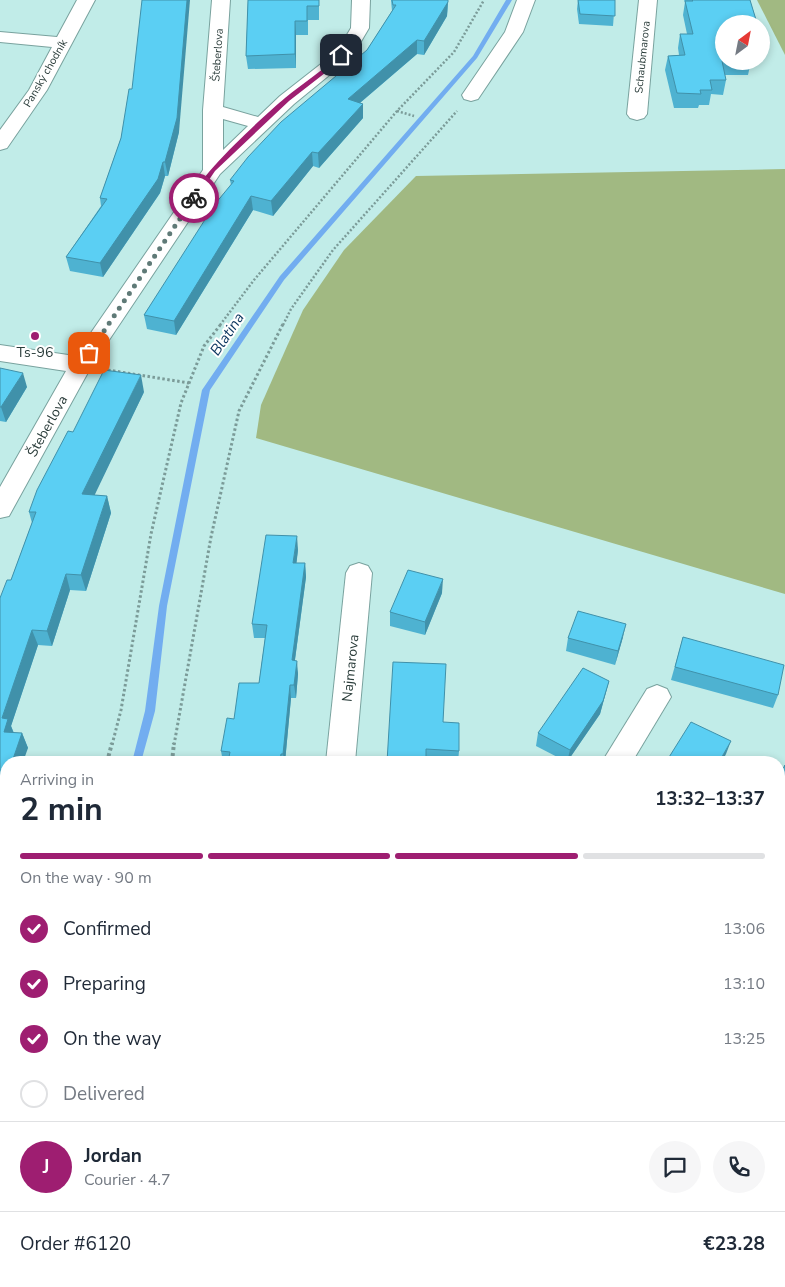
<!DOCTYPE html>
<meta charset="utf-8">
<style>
body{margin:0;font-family:"Nunito Sans",sans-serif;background:#f6f6f7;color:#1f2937;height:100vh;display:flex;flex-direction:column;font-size:19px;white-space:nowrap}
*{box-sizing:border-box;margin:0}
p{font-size:16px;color:#747a83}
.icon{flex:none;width:28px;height:28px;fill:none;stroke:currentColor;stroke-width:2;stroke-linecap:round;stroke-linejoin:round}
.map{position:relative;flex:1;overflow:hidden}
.panel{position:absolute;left:0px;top:756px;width:785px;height:531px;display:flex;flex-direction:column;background:#fff;border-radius:20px 20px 0 0;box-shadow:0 2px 8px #0003}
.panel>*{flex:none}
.needle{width:32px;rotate:32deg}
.fabs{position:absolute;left:715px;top:15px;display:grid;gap:10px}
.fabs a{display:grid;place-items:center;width:55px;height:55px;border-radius:50%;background:#fff;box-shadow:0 2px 8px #0003;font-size:25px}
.pin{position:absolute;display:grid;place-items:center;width:42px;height:42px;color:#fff;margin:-21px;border-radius:10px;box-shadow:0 2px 8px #0006}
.courier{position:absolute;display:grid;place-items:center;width:50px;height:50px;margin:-25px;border:4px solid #9e1e71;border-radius:50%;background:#fff;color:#222;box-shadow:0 1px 6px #0007}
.headline em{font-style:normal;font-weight:700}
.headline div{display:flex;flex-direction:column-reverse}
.headline{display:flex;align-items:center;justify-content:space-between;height:85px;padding:0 20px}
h1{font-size:32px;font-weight:700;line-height:38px}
.bar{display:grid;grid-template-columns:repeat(4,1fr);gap:8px 5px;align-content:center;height:60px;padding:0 20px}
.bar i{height:6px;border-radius:4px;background:#e0e1e3}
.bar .on{background:#9e1e71}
.bar p{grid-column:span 4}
.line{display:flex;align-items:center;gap:12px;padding:0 20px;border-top:1px solid #e0e1e3}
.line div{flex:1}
.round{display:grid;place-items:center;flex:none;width:52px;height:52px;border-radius:26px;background:#f6f6f7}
ol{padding:0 20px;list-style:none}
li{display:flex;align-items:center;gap:15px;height:55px}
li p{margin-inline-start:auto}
li .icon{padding:5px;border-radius:50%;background:#9e1e71;color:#fff;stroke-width:4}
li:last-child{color:#747a83}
li i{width:28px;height:28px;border:2px solid #e0e1e3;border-radius:50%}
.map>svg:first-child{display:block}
.green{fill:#a1b982}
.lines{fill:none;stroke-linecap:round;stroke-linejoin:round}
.stream{fill:#72adf0;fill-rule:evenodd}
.minor-casing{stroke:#79a29e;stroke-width:2}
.path-far2{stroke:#7b9b98;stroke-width:2.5;stroke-dasharray:2 2;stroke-linecap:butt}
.path-far1{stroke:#7b9b98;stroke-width:3;stroke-dasharray:2.5 2.5;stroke-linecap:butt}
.path{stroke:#7b9b98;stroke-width:4;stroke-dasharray:3 3;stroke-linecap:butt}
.minor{fill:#fff;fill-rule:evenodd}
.wall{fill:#4eb2d1}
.shaded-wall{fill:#4091aa}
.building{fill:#5bcff3;stroke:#4091aa}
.route{fill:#9e1e71}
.done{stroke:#5f7a77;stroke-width:5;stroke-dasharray:0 9}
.poi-dot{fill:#9e1e71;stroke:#fff;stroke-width:2}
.labels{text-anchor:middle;stroke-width:4;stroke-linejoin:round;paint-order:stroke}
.far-street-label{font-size:11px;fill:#2a3c3a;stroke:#fff}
.poi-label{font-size:14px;fill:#2a3c3a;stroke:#fff}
.street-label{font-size:14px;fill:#2a3c3a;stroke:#fff}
.water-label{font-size:15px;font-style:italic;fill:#0a345e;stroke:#fff}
</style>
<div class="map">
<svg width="785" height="1287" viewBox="0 0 785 1287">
<rect width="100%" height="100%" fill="#c1ece8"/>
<g class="green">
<path d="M757,0H785V55Z"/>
<path d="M785,169V594L256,438L261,405L303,310L344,250L416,176Z"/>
<path d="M6,1259V1281H513L522,1287H0V1275Z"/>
</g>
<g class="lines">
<g class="stream">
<path d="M506,0H512L477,58L284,280L210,390L167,606L155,711L141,762H132L145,711L159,606L202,390L280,276L473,56Z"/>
<path d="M6,1098V1116L4,1122L0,1124V1104L2,1099Z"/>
</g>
<defs>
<g id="minor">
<path d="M77,0H95L47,90L7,148L0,150V130L29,90L52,47L0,42V32L57,37Z"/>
<path d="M212,0H230L223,107L258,117L280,96L326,60L342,43L351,28L352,0H370L369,28L356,50L338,68L294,104L220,174L91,367L9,516L0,518V487L66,371L0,361V345L75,356L203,170V110ZM223,119L248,126L223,150Z"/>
<path d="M517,0H535L523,32L478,99L471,101L464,99L462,95L505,32Z"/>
<path d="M639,0H657L647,114L644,118L637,120L630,118L627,114Z"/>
<path d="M359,563L368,566L372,573L355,762H326L346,573L350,566Z"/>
<path d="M657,685L667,689L671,697L632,762H602L647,689Z"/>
<rect x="0" y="904" width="6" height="30"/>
<path d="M785,1016V1059L779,1062V1018Z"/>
<path d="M779,1077L785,1079V1115L779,1113Z"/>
</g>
</defs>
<use href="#minor" class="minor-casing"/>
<g class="path-far2">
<path d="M397,111L414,116"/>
<path d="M220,325L254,280L397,111L454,52L484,0"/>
<path d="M283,325L291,309L333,250L457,111"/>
</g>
<g class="path-far1">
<path d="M108,370L189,383"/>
<path d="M112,745L121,710L151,534L181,403L204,346L221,324"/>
<path d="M174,745L211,537L239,411L283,324"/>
</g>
<g class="path">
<path d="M107,762L112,743"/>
<path d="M172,762L174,743"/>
<path d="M6,954L4,961L6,967"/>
<path d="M0,1024L6,1010"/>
<path d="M0,1229L6,1213"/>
</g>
<use href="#minor" class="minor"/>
</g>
<g class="wall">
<path d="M248,0H319V20H308V35H296V68L248,69L246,56Z"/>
<path d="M391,0H448L447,16L424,55L417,54L360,103L363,104V118L319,168L313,166L273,216L253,210L176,335L147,329L144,315L231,185L230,180L367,50L392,11Z"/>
<path d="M578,0H615L613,26L579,24L577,9Z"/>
<path d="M684,0H750L757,23L724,24L751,61L748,75H725L726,80L723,95L711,94L709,105H699L698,108H674L665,70L668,56L679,55L678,48L680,34H687L683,15L685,2Z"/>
<path d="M132,89L179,132L168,176H165L160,193L103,277L70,271L66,257L101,206L100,198L121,138Z"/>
<path d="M0,368L27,387L6,422L0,421Z"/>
<path d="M144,392L94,495L107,496L111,513L86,591L70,590L52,646L38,645L11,726L14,733H22L28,748L6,762V838L0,855V598L11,580L32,523L29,512L73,432Z"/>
<path d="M298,550L296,563H305L306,577L295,660L298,674L296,698H291L285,762H223L221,751L234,719L259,683L265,638H254L252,624Z"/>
<path d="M442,593L425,635L390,626V612Z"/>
<path d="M623,637L615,665L566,651L568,638Z"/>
<path d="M683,637L778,695L773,708L671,680Z"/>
<path d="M609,681L600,714L567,762L536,746L538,733Z"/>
<path d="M443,722L459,751L458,762H387Z"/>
<path d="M785,765V800L779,797V776Z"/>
<path d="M779,1150L780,1156L785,1160V1226L779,1222Z"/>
</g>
<g class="shaded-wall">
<path d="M187,0H190L179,132L168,176L165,162Z"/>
<path d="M448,2L447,16L424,55V41Z"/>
<path d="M295,21L296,35V68L295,54Z"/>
<path d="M417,40V54L348,113V99Z"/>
<path d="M363,104V118L319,168L318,153Z"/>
<path d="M312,152L313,166L273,216L271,201Z"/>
<path d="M163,162L165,176L160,193L103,277L100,263Z"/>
<path d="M251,196L253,210L176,335L174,321Z"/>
<path d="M23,373L27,387L6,422L1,407Z"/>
<path d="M141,375L144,392L87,511L82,494Z"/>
<path d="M107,496L111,513L86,591L81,575Z"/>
<path d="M297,536L298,550L295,576L293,563Z"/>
<path d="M305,563L306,577L293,674L292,660Z"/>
<path d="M66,574L70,590L52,646L47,631Z"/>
<path d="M443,579L442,593L425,635V622Z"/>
<path d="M626,624L623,637L615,665L618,651Z"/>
<path d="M32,630L38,645L11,726L14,734L4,732L2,718Z"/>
<path d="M297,661L298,674L296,698L294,685Z"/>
<path d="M609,681L600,714L567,762L570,750Z"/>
<path d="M290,685L291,698L285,762L283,754Z"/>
<path d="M22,733L28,748L23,762H12Z"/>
<path d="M731,741L726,754L722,762H719Z"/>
<path d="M6,779V805L1,794Z"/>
<path d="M6,806V838L0,855V823Z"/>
</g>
<g class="building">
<path d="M142,0H187L177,118L165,162H163L158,179L100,263L66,257L107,199L100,198L121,138L129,89H132Z"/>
<path d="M248,0H319V6H307V21H295V54L246,56Z"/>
<path d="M392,0H448V2L424,41L417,40L348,99L363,104L318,153L312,152L271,201L251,196L174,321L144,315L215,204L234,181L230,180L248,157L281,122L367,50L396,5H393Z"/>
<path d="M578,0H615V16L580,14Z"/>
<path d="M692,0H750L757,23L724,24V61H726H722L726,80H710L712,90H700L701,94L677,93L668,56L685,55L680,34H693L685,1H693Z"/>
<path d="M0,368L23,373L1,407H0Z"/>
<path d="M104,370L141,375L82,494L107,496L81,575L66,574L47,631L32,630L2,718L8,719L4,732L22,733L12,762H6V779L1,794L6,795V806L0,823V598L7,580H11L36,512H29L37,490L68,431L73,432Z"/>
<path d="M266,535L297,536L293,563H305L292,660L297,661L294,685H290L283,754H281L280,762H228L230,752L221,751L227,718L234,719L239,683H259L267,625L252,624Z"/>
<path d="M408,570L443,579L425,622L390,612Z"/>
<path d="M578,611L626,624L618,651L568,638Z"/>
<path d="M683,637L784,665L778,695L675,667Z"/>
<path d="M393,662L446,664L443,722L459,723V751L426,749V762H387Z"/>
<path d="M583,668L609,681L603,701L570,750L538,733Z"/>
<path d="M691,722L731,741L719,762H666Z"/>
<path d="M785,765V785L779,781V776Z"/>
<path d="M785,830V920L779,932V842Z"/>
<path d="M779,1150L782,1152L780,1156L785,1160V1213L781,1211L779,1215Z"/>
</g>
<path class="route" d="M339,54L343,55L334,66L289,101L215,171L196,199H192C195,178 266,114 285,98C303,83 323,71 339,54Z"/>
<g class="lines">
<path class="done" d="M89,353L194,198"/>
</g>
<circle class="poi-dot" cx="35" cy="336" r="5"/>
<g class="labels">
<g class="far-street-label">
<text transform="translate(217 55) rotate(-86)" y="4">Šteberlova</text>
<text transform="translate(642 57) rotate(-84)" y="4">Schaubmarova</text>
<text transform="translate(45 73) rotate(-60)" y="4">Panský chodník</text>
</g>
<g class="poi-label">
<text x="35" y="357">Ts-96</text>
</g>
<g class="street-label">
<text transform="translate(47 426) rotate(-61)" y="5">Šteberlova</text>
<text transform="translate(350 668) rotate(-84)" y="5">Najmarova</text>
</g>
<g class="water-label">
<text transform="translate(227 334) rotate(-56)" y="5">Blatina</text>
</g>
</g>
</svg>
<div class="fabs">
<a><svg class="needle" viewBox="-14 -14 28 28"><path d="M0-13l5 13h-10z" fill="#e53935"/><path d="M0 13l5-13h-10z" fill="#747a83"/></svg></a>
</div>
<div class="pin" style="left:89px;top:353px;background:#ea580c"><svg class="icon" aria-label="bag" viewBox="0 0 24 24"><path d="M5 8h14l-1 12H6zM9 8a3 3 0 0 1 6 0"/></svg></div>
<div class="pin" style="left:341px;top:55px;background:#1f2937"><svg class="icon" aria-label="home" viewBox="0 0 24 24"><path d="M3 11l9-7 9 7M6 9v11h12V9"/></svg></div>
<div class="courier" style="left:194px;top:198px"><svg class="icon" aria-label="bike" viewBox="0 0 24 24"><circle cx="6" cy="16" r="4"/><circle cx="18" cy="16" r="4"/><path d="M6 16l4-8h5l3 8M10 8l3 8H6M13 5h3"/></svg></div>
<section class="panel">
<div class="headline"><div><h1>2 min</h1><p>Arriving in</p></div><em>13:32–13:37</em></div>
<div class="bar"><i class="on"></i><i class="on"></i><i class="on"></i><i></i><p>On the way · 90 m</p></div>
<ol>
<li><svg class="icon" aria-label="check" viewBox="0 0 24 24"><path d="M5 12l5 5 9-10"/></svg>Confirmed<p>13:06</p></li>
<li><svg class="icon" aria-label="check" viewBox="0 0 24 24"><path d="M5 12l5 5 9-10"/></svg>Preparing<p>13:10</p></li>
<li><svg class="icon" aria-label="check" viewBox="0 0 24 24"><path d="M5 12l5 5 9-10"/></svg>On the way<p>13:25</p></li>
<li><i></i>Delivered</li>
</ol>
<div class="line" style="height:90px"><b class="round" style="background:#9e1e71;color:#fff">J</b><div><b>Jordan</b><p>Courier · 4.7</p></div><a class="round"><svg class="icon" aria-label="chat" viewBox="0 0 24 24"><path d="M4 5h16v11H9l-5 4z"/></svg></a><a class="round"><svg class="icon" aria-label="phone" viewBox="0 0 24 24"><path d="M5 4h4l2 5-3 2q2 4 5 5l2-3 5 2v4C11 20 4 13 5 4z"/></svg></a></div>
<div class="line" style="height:65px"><div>Order #6120</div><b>€23.28</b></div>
</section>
</div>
